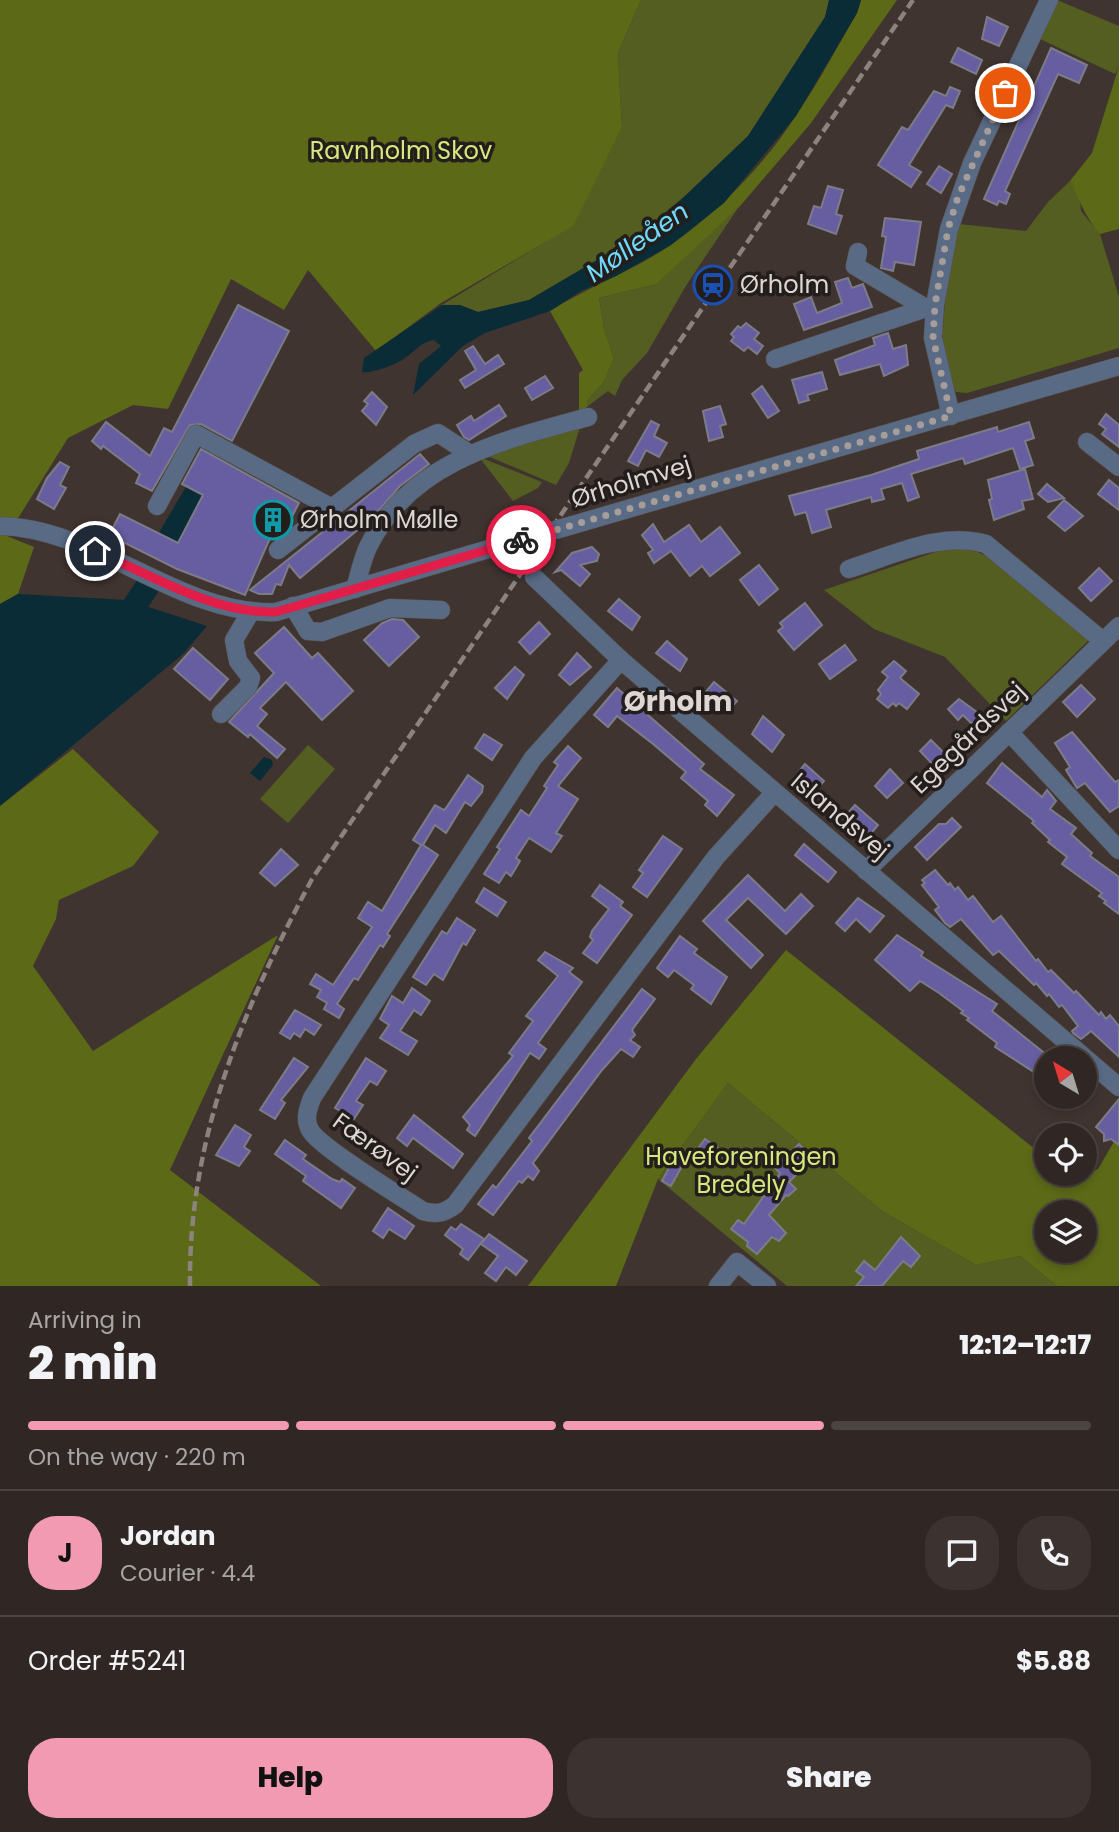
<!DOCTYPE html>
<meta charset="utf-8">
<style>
body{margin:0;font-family:Poppins,sans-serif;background:#3c3331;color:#f1f3f6;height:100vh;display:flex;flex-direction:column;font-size:26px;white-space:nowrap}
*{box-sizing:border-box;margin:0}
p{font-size:23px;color:#a8a5a6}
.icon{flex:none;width:38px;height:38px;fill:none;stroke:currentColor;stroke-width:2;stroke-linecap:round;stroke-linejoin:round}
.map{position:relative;height:1286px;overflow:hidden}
.details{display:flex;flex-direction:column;background:#302724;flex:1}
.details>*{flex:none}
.needle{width:46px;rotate:322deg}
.fabs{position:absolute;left:1034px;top:1046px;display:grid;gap:14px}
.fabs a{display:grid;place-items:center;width:63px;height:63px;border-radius:50%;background:#302724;box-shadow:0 4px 10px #0003,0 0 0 2px #4b4441;font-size:35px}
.pin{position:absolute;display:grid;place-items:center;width:60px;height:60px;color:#fff;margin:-30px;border:4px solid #fff;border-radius:50%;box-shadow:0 2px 7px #0007}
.courier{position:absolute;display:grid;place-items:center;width:70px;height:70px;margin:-35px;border:5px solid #e11d48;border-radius:50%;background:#fff;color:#222;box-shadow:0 2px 9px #0007}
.summary em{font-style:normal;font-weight:800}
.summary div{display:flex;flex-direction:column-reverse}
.summary{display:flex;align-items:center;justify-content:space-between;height:119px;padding:0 28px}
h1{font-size:46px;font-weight:800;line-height:52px}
.bar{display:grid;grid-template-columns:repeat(4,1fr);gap:10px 7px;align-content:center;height:84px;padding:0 28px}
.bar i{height:9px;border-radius:5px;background:#4b4441}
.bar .selected{background:#f19ab1}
.bar p{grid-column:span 4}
.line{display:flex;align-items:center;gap:18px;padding:0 28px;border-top:2px solid #4b4441}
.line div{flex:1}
.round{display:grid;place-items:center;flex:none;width:74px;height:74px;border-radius:28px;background:#3c3331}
.button{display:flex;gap:14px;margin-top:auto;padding:14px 28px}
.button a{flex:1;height:80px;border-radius:28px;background:#f19ab1;color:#111;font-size:28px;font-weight:800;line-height:80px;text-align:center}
.button a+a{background:#3c3331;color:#f1f3f6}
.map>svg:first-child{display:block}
.green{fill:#545e21}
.forest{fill:#5c6917;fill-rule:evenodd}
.water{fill:#0a2c36}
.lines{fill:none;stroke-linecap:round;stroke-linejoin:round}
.river{stroke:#0a2c36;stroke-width:24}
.building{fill:#675ea1;stroke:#7c7c88;stroke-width:2}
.minor-casing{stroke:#5c514d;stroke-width:19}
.minor{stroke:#586a84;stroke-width:18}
.rail{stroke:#8c837f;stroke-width:4.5;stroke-dasharray:10 5;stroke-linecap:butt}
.minor-bridge-casing{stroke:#5c514d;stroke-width:19;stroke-linecap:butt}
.minor-bridge{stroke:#586a84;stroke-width:18}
.done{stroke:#a69d9a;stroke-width:7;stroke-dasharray:0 12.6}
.route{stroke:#e11d48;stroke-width:9}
.labels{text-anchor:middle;stroke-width:7;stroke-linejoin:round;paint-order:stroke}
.park-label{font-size:24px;fill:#d4e87d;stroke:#231d1b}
.poi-label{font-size:24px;fill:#ddd6d3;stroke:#231d1b;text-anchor:start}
.street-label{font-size:24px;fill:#ddd6d3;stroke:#231d1b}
.water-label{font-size:26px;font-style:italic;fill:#70d9fa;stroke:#231d1b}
.quarter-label{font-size:28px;font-weight:bold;fill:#ddd6d3;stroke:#231d1b}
</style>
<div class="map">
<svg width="1119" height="1286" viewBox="0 0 1119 1286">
<rect width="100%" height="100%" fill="#403430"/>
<g class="green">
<path d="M641,0H829L825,17L748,136L685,196L638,236L529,300L478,312L460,305H442L573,225L622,128L618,53Z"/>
<path d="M1057,0L1119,26V66L1115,74L1040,39Z"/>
<path d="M1070,181L1080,200L1081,211L1100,234L1119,297V348L967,393L956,392C929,351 951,269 959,224L1026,231L1048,202Z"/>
<path d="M740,205L687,284L647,353L622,380L615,396L608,391L588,406L587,401L603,383L614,359L604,329L599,298L657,284Z"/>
<path d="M580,427L569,463L556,485L483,454Z"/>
<path d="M479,457L542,482L538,488L513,501Z"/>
<path d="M950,547H967L986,556L1089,640L1006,721L945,657L874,629L824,590Z"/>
<path d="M308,745L335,769L288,823L260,799Z"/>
<path d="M728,1083L882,1211L976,1265L1020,1256L1057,1286H787L658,1179Z"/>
</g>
<g class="forest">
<path d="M0,0H641L618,53L622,128L573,226L441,303L376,351L308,270L284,310L231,279L168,409L133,405L68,438L7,536L34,547L18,594L0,604Z"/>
<path d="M861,0H897L811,123L741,205L657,284L599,298L604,329L614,359L603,383L587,401L588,406L579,414V373L583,370L550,311C589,286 634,271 672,244C719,211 766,163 797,114C819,82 837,47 857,13Z"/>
<path d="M1119,66V229L1100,234C1085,217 1080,201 1070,181L1092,153Z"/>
<path d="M73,749L159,832L133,866L59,900L56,919L33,966L93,1051L278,935L170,1170L321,1286H0V806Z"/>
<path d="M786,950L1046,1158V1174H1067L1075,1181L1098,1169L1119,1133V1286H1057L1020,1256L976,1265L882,1211L728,1083L658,1179L616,1286H528L696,1059ZM1046,1213H1085V1251H1046Z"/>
</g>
<g class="water">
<path d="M829,0H861L857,13L796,116L724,203L671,245L616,276L581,291L550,311L485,333L463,346L413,395L419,364L441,346L434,340C420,342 416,351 405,358C397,364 372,374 362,372L364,358L442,305H460L478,312L529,300L638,236L685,196L748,136L825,17Z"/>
<path d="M18,594L127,600L207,626L183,654L0,806V604Z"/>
<path d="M264,757L272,760L273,765L260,781L250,773Z"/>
</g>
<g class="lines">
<g class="river">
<path d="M169,539L198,490"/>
<path d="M135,605L149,584"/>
</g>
</g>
<g class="building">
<path d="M987,17L1008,27L999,46L982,39Z"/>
<path d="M958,48L982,60L976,74L951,62Z"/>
<path d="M1051,48L1087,65L1079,83L1058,74L1005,191L1010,194L1006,204L999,201L997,205L984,199Z"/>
<path d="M950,87L960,91L953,108L946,105L909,165L921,172L911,187L878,165L902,127L908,130L934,91L946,96Z"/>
<path d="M939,166L952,174L941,193L927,184Z"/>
<path d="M828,186L843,190L836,214L842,216L836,234L808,224L814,206L821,208Z"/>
<path d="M885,218L921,222L914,265L895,262L893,271L881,268L886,237L882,236Z"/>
<path d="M848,278L852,288L863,284L872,307L804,330L794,304L811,297L817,313L842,303L835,282Z"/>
<path d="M238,305L289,331L232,441L201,424L190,425L152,491L136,483L140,474L103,446L101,449L92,441L106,422L150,456L164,428L172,432Z"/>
<path d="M746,323L759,333L754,339L763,346L757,354L748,347L744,351L731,341L734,337L731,334L738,326L741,328Z"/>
<path d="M888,333L893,349L906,345L908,365L884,376L880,364L840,375L835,360L875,345L873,338Z"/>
<path d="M473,346L485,364L498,355L504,364L465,388L460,380L476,370L465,351Z"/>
<path d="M822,372L827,389L807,395L809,400L799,403L792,380Z"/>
<path d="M545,376L553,388L532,400L525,388Z"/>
<path d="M762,386L779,411L768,418L752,394Z"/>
<path d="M372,392L387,407L376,425L362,411L368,404L364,401Z"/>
<path d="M499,405L506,416L469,440L464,437L457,425L471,416L474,421Z"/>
<path d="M720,406L726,424L720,426L723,437L709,441L703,411Z"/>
<path d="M1106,414L1119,425V447L1102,434L1106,429L1099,424Z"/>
<path d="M651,421L659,425L654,436L667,443L659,457L646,450L638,466L628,461Z"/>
<path d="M1029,422L1034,438L1025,441L1033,465L1020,469L1013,448L965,464L963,458L911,474L919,497L908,501L902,483L881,489L884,499L872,502L871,497L826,510L831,527L812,533L806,512L795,515L789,496L871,475L919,459L917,451L997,427L998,432Z"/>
<path d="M201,449L299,503L285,530L282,533L274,529L245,595L177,569L109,535L120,514L178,543L203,495L182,484Z"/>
<path d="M420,454L429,464L400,486L373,517L300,578L289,565L281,585L276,584L272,594H259L250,590Z"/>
<path d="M60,462L69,467L60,485L66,488L54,509L37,499L47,478Z"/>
<path d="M1025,469L1033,499L1022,501L1024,509L994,520L989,500L992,499L988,480Z"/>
<path d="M1109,480L1119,488V510L1098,494Z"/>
<path d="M1047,484L1064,498L1048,502L1038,494Z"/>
<path d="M1064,500L1083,516L1065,531L1048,517Z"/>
<path d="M653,524L664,542L689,525L701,542L720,527L740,553L710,576L702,566L690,576L671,551L654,563L648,553L653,550L642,535Z"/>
<path d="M592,547L599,554L597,561L580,565L590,574L580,586L561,570L555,572L572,553Z"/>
<path d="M759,565L778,589L759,605L740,580Z"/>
<path d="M1099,568L1112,581L1091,601L1079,588Z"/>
<path d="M619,599L640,617L632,630L608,611Z"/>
<path d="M805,603L822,625L794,650L778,631L783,627L780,623Z"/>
<path d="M392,619L403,620L419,637L389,666L364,640L382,623Z"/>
<path d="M539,622L550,634L530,654L519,642Z"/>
<path d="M284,627L312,658L318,653L353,691L322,720L286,682L260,708L267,714L257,726L285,749L277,758L250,734L248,737L229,722L274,673L255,653Z"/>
<path d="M667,641L687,659L680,671L656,653Z"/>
<path d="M845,645L856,660L830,679L819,664Z"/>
<path d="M193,648L228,679L210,700L174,669Z"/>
<path d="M577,653L591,667L570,685L559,675Z"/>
<path d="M894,661L906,671L900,678L919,694L907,709L899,703L896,706L893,703L888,708L877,699L881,694L878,690L888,677L882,672Z"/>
<path d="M515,667L524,675L507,699L495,688Z"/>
<path d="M714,682L737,701L727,712L704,694Z"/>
<path d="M1081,685L1095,699L1077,717L1063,702Z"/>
<path d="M617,688L704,764L700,769L734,795L717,816L705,805L708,801L681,778L686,772L653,744L617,716L608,727L594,715Z"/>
<path d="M959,699L981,715L972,724L963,715L958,720L948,709Z"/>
<path d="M763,716L784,735L772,752L752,734Z"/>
<path d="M1072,732L1115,782L1119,780V806L1110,812L1085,783L1077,788L1066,770L1070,767L1055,743Z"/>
<path d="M484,734L502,745L492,760L475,748Z"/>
<path d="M931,740L949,758L937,769L920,751Z"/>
<path d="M568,746L581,758L558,786L578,799L556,833L562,836L551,852L529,838L516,858L520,861L511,876L506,872L499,883L484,874L500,849L497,847L521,810L529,816L547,788L544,786L558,765L554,762Z"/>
<path d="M1002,763L1042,797L1047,790L1056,801L1050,809L1076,828L1071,834L1092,853L1090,856L1119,877V914L1104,903L1106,901L1099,896L1102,893L1062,864L1067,857L1048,842L1050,840L1032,823L1034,821L987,783Z"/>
<path d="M805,764L824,781L816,790L813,787L807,793L792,780Z"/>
<path d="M890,769L903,783L887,798L875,786Z"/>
<path d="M468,775L483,786L482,792L471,806L465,802L446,833L435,825L423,845L438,855L387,934L390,936L383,947L380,945L358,980L354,978L337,1004L344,1009L339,1018L324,1009L327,1003L317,997L321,990L310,984L316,974L333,985L372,927L358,918L368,902L382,911L421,845L413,840L435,805L444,810L446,808Z"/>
<path d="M855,805L878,825L863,843L846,829L854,820L847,814Z"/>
<path d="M952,818L961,827L927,860L915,847L939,824H946Z"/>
<path d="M663,836L682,849L647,897L633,887L643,873L639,870Z"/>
<path d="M804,844L836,872L828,882L795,855Z"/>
<path d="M281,849L298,865L275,886L260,873Z"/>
<path d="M935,870L948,885L950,883L955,890L958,887L968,900L973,896L993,922L1001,916L1036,961L1038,959L1048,972L1051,970L1074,993L1076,991L1099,1015L1101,1012L1106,1019L1110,1015L1119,1026V1057L1091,1031L1081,1039L1073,1033L1072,1031L1078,1026L1062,1005L1059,1007L1049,994L1047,996L1036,983L1034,985L999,951L993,955L961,919L950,927L945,923L935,910L939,907L922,885L925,883L922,880Z"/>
<path d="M748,875L785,911L801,894L813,906L786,934L748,898L726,920L763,955L751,968L703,921Z"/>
<path d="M600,885L623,902L620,906L632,915L597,963L583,953L593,940L590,937L592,931L609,909L592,896Z"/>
<path d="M484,888L506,902L497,916L476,902Z"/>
<path d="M858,898L884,916L870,932L856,919L845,931L836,923Z"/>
<path d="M457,918L475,930L466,945L463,943L443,980L434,974L426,985L413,977L442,931L447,934Z"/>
<path d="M897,935L923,952L921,956L997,1004L992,1011L1048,1056L1037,1074L995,1047L997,1043L967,1020L969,1018L961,1013L963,1011L939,993L920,981L910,991L875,960Z"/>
<path d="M680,936L697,949L694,953L727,977L711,1004L691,989L694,985L674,970L668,977L657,968Z"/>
<path d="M545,952L573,968L569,972L582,982L538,1043L546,1049L539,1059L530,1053L475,1136L467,1130L470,1125L463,1117L513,1056L509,1053L533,1021L526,1016L558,976L538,960Z"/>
<path d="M412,988L430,1001L421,1015L414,1010L400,1031L417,1041L408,1055L380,1038L389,1025L380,1019L392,996L403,1003Z"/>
<path d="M642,989L655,999L632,1030L635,1035L630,1040L640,1047L633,1057L621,1049L602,1070L533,1163L539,1171L533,1180L528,1176L522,1183L519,1181L493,1215L478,1204L493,1185L496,1188L532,1141L529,1138Z"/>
<path d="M295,1010L321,1025L314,1035L305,1029L300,1037L294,1033L290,1039L280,1033Z"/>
<path d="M294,1058L308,1067L281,1100L285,1103L275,1119L260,1110Z"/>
<path d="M366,1058L386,1071L377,1085L370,1081L356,1101L363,1105L354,1119L335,1108Z"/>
<path d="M1119,1099V1145L1111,1139L1104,1141V1134L1096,1127Z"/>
<path d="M414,1115L463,1154L453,1168L413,1138L407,1146L397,1138Z"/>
<path d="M235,1125L251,1135L244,1147L250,1151L239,1166L216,1155Z"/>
<path d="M705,1139L719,1149L711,1160L697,1150Z"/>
<path d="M285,1140L306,1155L303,1159L332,1179L340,1182L342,1179L355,1188L341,1208L303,1181L306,1176L275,1154Z"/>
<path d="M799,1144L813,1157L789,1182L796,1189L788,1196L786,1195L769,1215L786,1233L779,1241L772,1237L757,1254L747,1246L748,1242L731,1229L738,1220L744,1224L780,1173L775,1168Z"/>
<path d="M676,1154L686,1159L671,1186L662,1181Z"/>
<path d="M388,1208L414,1226L405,1239L389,1229L383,1238L373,1231Z"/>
<path d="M461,1224L484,1239L468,1260L460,1254L463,1249L445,1235L451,1227L456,1230Z"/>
<path d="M489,1234L527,1261L516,1275L506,1267L496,1281L485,1273L498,1256L481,1244Z"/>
<path d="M901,1237L920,1256L911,1267L903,1261L882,1286H856L864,1277L856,1271L864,1261L875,1270Z"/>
</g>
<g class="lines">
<defs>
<g id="minor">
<path d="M858,252L855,266L924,307"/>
<path d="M775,359L935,305"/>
<path d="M951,416L933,338L935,305L949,229L972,163L1049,0"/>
<path d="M1087,442L1119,467"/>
<path d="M157,506L196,434L332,508"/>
<path d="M0,526C97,528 180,616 276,612L539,534"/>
<path d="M559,529L1119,366"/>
<path d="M278,550L414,444L438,433L470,454"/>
<path d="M849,569C894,555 939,531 986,544L1103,641"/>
<path d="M534,577L621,660L1119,1087"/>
<path d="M355,589C359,575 362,560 368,547C410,461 504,440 588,417"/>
<path d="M293,606L308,631L322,632L390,608L441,610"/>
<path d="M621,660L533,758L312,1098C308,1109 304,1119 310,1130C319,1147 402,1197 423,1211C437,1215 444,1213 455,1205L716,857L774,793"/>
<path d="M221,714L248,687L251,678L238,661L234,640L250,613"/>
<path d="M1009,732L1119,850"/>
<path d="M866,871L1119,626"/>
<path d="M718,1286L737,1262L767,1286"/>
</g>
</defs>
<use href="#minor" class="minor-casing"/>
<use href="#minor" class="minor"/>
<path class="rail" d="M190,1286C188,1139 244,1006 312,879L913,0"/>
<defs>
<path id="minor-bridge" d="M539,534L559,529"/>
</defs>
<use href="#minor-bridge" class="minor-bridge-casing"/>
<use href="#minor-bridge" class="minor-bridge"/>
</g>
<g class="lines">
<path class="done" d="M521,540L951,416L933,338L935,305L948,229L958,197L1005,93"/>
<path class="route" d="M95,551C152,575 213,614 276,612L521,540"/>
</g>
<defs>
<symbol id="station-ring" viewBox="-11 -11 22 22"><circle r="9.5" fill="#231d1b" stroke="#1a4fb4" stroke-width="1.5"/><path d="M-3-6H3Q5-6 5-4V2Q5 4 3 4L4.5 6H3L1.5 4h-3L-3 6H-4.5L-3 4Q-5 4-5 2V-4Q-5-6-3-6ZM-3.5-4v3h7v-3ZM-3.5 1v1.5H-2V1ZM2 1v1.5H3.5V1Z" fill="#1a4fb4"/></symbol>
<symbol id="building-ring" viewBox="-11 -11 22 22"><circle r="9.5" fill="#231d1b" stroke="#0f9aa8" stroke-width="1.5"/><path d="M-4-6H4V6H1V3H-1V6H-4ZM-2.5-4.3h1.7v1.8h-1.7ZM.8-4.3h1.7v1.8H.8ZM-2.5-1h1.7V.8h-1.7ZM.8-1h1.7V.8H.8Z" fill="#0f9aa8"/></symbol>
</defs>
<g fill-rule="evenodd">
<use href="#station-ring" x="691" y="263" width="44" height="44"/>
<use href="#building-ring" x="251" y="498" width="44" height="44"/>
</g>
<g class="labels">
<g class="park-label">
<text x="401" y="159">Ravnholm Skov</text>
<text x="741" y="1165">Haveforeningen<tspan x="741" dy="28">Bredely</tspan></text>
</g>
<g class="poi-label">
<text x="740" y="293">Ørholm</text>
<text x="300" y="528">Ørholm Mølle</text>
</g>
<g class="street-label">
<text transform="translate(631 482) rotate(-17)" y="8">Ørholmvej</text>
<text transform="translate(968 738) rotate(-44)" y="8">Egegårdsvej</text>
<text transform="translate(840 816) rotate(40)" y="8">Islandsvej</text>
<text transform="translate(375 1147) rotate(36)" y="8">Færøvej</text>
</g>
<g class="water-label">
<text transform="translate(637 242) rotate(-35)" y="9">Mølleåen</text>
</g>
<g class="quarter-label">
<text x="678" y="711">Ørholm</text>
</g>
</g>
</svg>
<div class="fabs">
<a><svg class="needle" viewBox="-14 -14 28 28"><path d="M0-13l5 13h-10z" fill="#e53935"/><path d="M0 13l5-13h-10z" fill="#a8a5a6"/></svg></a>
<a><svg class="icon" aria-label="locate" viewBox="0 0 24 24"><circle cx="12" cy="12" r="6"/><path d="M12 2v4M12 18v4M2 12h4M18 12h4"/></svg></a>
<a><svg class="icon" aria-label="layers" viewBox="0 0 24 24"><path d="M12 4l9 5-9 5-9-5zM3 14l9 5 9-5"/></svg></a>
</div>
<div class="pin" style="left:1005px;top:93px;background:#ea580c"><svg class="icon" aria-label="bag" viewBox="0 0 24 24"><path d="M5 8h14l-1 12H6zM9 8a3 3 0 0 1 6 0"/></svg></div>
<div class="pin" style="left:95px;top:551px;background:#1f2937"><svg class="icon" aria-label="home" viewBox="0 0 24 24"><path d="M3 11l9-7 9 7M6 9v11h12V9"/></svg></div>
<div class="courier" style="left:521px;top:540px"><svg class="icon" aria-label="bike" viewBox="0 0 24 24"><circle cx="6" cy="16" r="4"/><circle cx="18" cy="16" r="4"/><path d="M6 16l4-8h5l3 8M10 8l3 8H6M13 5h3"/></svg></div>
</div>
<section class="details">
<div class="summary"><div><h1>2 min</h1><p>Arriving in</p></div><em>12:12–12:17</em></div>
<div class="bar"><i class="selected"></i><i class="selected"></i><i class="selected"></i><i></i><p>On the way · 220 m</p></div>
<div class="line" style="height:126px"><b class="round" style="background:#f19ab1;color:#111">J</b><div><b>Jordan</b><p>Courier · 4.4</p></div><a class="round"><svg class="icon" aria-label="chat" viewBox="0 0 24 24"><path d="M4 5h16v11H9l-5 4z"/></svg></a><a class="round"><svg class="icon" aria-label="phone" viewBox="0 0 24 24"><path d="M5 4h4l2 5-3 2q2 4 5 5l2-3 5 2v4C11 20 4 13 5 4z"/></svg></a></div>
<div class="line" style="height:91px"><div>Order #5241</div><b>$5.88</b></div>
<div class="button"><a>Help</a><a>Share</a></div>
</section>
